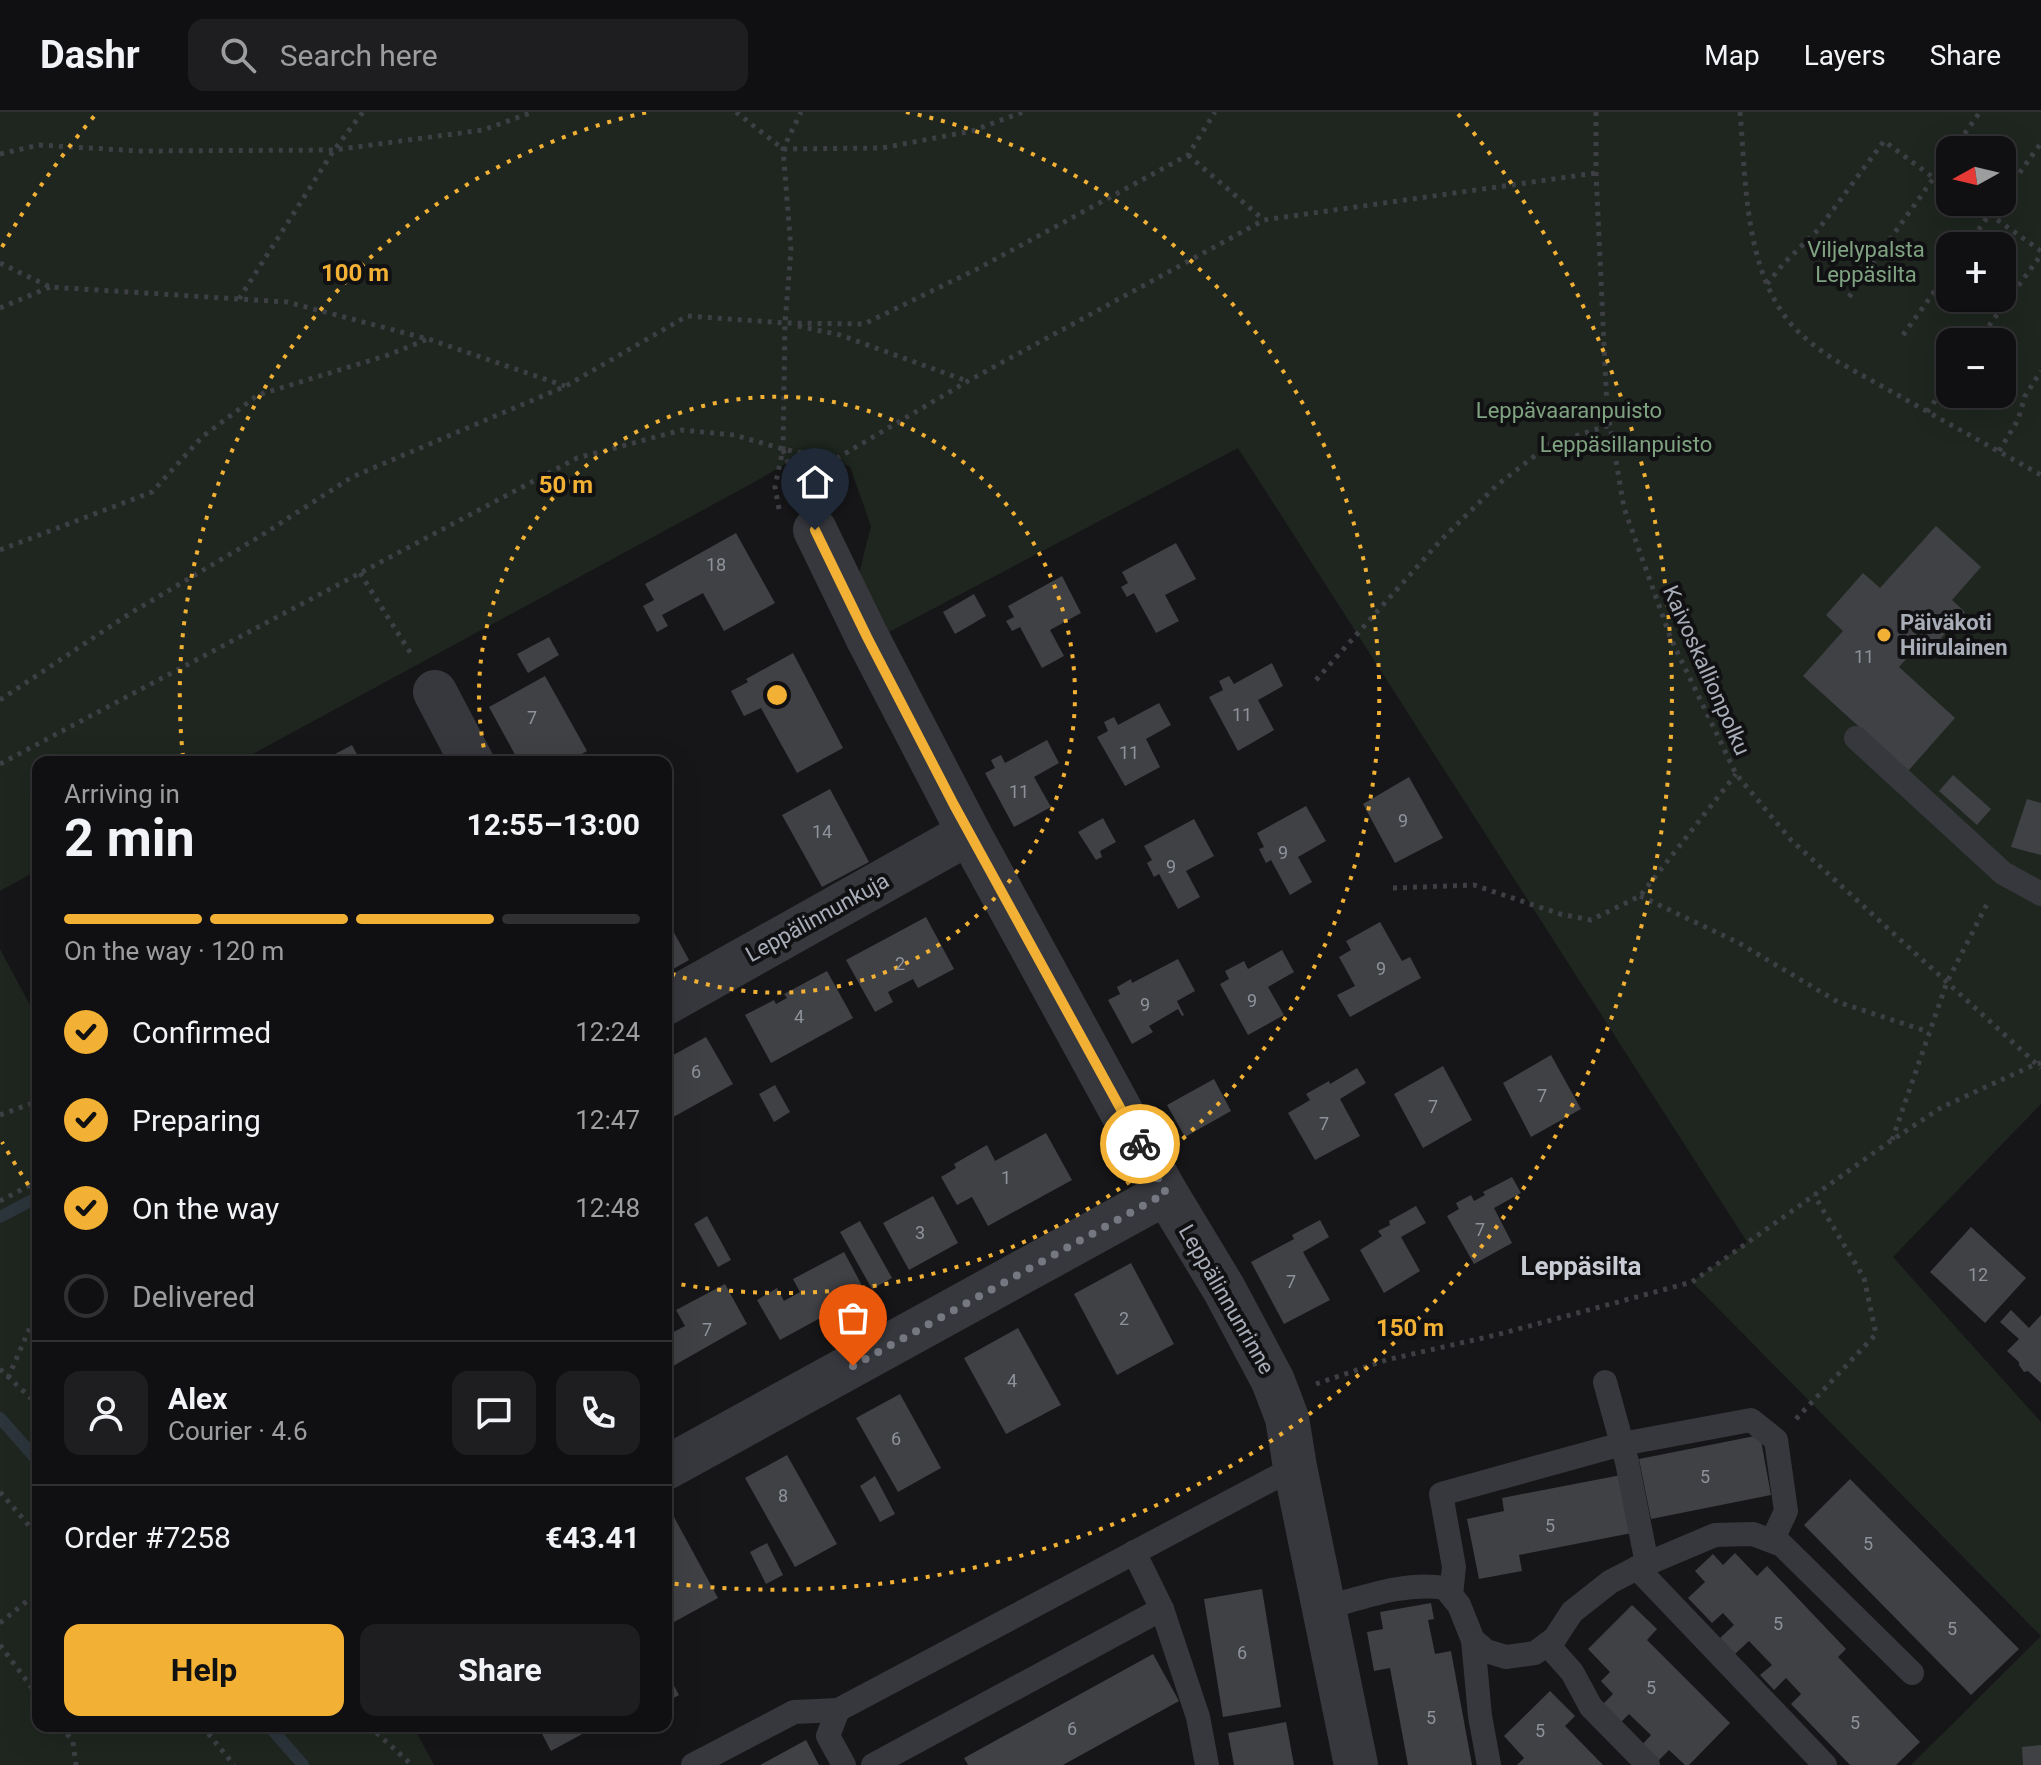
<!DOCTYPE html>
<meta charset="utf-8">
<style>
body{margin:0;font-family:Roboto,sans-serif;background:#1e1e20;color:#f1f3f6;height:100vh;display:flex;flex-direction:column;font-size:30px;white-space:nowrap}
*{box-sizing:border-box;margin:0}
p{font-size:26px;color:#9c9d9f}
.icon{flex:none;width:44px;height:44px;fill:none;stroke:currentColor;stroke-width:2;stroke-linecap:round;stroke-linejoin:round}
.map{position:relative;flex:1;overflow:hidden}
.sheet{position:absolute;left:32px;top:644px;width:640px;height:976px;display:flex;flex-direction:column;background:#101012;border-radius:16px;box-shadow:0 8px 32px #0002,0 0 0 2px #303032}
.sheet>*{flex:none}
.needle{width:52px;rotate:262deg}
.fabs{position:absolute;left:1936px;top:24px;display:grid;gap:16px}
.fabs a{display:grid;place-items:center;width:80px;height:80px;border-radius:16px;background:#101012;box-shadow:0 8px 32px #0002,0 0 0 2px #303032;font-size:40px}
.pin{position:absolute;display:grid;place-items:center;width:68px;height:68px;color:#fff;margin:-82px -34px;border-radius:50% 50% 50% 0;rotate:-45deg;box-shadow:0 0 8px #0007}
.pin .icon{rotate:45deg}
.courier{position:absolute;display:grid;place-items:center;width:80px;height:80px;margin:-40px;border:6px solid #f2b134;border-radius:50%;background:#fff;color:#222;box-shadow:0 2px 10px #0007}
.summary em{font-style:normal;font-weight:700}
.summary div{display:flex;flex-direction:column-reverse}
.summary{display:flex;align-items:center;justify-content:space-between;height:136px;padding:0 32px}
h1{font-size:52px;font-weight:700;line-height:60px}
.bar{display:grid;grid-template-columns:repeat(4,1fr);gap:12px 8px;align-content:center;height:96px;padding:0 32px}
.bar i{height:10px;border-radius:6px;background:#303032}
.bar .active{background:#f2b134}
.bar p{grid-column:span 4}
.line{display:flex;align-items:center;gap:20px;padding:0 32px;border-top:2px solid #303032}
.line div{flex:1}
.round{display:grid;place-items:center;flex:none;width:84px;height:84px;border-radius:16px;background:#1e1e20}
ol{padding:0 32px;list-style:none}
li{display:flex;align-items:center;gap:24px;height:88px}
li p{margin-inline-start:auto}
li .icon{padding:8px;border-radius:50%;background:#f2b134;color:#111;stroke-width:4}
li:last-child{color:#9c9d9f}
li i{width:44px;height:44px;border:4px solid #303032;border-radius:50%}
.cta{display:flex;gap:16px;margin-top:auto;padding:16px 32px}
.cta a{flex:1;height:92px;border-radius:16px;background:#f2b134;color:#111;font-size:32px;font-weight:700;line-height:92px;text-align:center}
.cta a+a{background:#1e1e20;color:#f1f3f6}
header{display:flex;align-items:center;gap:48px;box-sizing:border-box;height:112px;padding:0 40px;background:#101012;border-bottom:2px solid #303032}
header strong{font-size:38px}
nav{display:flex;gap:44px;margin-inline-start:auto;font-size:28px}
.search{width:560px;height:72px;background:#1e1e20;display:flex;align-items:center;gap:20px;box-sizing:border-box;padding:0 28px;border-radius:16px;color:#9c9d9f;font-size:30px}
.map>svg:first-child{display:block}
.green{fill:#1e261f;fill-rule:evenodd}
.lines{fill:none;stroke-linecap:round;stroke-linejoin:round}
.stream{stroke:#2c353c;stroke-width:12}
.building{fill:#404145}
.path{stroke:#3d3f44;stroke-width:5;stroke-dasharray:4 6;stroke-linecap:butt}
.service{stroke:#37383d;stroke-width:24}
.minor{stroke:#37383d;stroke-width:44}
.done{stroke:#757880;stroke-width:8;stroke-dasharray:0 14.4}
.route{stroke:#f2b134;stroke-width:10}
.ring{fill:none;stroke:#f2b134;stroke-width:4;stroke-dasharray:4 8}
.poi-dot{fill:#f2b134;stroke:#111113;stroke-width:3}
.labels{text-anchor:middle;stroke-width:8;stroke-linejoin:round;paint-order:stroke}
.number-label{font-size:18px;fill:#8e929b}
.park-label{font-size:22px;fill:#7fa381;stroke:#111113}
.poi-label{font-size:22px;font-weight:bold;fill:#a8adb8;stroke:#111113;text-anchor:start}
.street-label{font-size:22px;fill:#a8adb8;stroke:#111113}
.quarter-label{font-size:26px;font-weight:bold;fill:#c9ccd4;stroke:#111113}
.centre{fill:#f2b134;stroke:#111113;stroke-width:4}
.ring-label{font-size:24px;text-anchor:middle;font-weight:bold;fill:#f2b134;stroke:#111113;stroke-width:8;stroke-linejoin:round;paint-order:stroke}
</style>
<header>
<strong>Dashr</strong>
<div class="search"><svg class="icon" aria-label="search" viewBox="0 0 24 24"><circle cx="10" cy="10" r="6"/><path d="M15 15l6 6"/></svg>Search here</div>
<nav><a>Map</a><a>Layers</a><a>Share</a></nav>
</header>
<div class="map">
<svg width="2041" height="1653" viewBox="0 0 2041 1653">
<rect width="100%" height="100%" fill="#161618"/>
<g class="green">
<path d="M0,0H2041V992L1893,1145L2041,1310V1636L2025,1653H1911L2041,1524L1692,1170L1747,1130L1238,336L887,521L859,462L871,414L850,355L810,338L749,373L238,650H38V758L0,779ZM1950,38H2002V90H1950ZM1950,134H2002V186H1950ZM1950,230H2002V282H1950Z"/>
<path d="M0,837L38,908V1614H413L434,1653H0Z"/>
</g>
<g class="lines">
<g class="stream">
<path d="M0,1105L38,1085"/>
<path d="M0,1306L38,1349"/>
<path d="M269,1614L303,1653"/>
</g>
</g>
<g class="building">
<path d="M1936,414L1981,455L1952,488L1965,500L1933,535L1924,527L1899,555L1955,606L1908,659L1803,564L1843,519L1826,503L1863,461L1880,476Z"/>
<path d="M736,421L775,491L724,519L703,481L662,503L668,514L657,520L643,494L654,488L645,472Z"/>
<path d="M1176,431L1196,467L1165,483L1179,509L1156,521L1134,481L1127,485L1121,475L1128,471L1122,460Z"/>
<path d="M1062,464L1081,501L1050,518L1064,544L1042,556L1020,515L1012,519L1006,509L1014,505L1008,494Z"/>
<path d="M974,482L986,504L955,522L943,500Z"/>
<path d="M549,525L559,543L528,561L517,542Z"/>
<path d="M793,541L843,636L797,661L761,596L744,604L731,579L748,570L746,567Z"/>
<path d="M1272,551L1283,574L1258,588L1274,618L1238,639L1209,585L1223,578L1219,569L1229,564L1234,572Z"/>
<path d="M545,564L587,639L568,650H519L489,595Z"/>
<path d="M1159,591L1171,613L1146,627L1160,655L1125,674L1097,625L1108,619L1104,610L1114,605L1118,613Z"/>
<path d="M1047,628L1059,651L1034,665L1051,695L1014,715L985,661L995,656L991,648L1001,643L1005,651Z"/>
<path d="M352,633L361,650H320Z"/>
<path d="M1953,663L1991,697L1977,713L1939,679Z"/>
<path d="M1409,665L1443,726L1395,751L1363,692Z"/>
<path d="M830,677L869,750L822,775L782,703Z"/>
<path d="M2027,687L2041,691V743L2011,735Z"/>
<path d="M1306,694L1326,729L1298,745L1312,770L1290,783L1271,748L1266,751L1259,737L1264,735L1257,721Z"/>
<path d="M1103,706L1116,730L1100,739L1102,745L1096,748L1078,720Z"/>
<path d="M1194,707L1214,744L1186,759L1200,785L1178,797L1159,762L1154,765L1147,751L1152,748L1144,734Z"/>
<path d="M926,805L954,857L918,876L913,867L888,880L893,890L875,900L846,848Z"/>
<path d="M666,806L689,848L666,861Z"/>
<path d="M1380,810L1402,849L1410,845L1421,866L1350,905L1337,883L1355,874L1339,845L1351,838L1346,829Z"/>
<path d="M1282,838L1294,860L1268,875L1284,903L1248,923L1220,872L1229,867L1225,859L1244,849L1248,857Z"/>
<path d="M1178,847L1195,879L1177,889L1184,903L1182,904L1178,897L1149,914L1153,920L1132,932L1108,888L1120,882L1117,875L1131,867L1132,871Z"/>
<path d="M827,859L853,906L771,951L745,903L774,888L776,892L787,886L784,882Z"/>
<path d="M706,925L733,972L666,1009V947Z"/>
<path d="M1551,943L1581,997L1531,1025L1503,971Z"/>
<path d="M1443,954L1472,1008L1423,1036L1394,982Z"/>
<path d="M1357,956L1366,971L1340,987L1360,1024L1315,1048L1288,1001L1310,988L1306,982L1329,969L1330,972Z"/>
<path d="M1214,967L1231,999L1185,1025L1167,993Z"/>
<path d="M775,973L790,1000L774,1010L759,982Z"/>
<path d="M1046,1021L1072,1068L988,1114L972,1085L957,1093L941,1065L956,1056L954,1052L987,1033L995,1049Z"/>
<path d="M1512,1065L1521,1081L1494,1096L1512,1131L1474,1152L1447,1104L1459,1097L1456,1091L1471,1083L1474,1089L1485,1083L1483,1080Z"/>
<path d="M933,1084L958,1131L909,1158L883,1111Z"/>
<path d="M1416,1094L1426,1111L1401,1125L1420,1159L1384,1181L1360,1138L1382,1124L1378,1119L1390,1113L1389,1109Z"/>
<path d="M707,1104L731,1148L718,1155L694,1112Z"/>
<path d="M1320,1108L1329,1125L1303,1140L1330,1188L1284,1212L1251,1150L1294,1127L1292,1123Z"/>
<path d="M860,1109L892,1166L872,1177L840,1120Z"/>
<path d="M1971,1115L2026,1166L1985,1211L1930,1160Z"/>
<path d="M844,1140L866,1181L780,1228L757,1188L777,1176L784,1189L800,1180L793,1167Z"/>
<path d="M1131,1151L1174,1232L1117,1263L1074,1182Z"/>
<path d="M725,1172L747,1212L666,1258V1224L685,1214L676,1198Z"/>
<path d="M2011,1198L2029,1216L2041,1203V1271L2028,1259L2024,1260L2019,1253V1250L2007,1239L2019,1227L2000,1210Z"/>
<path d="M1018,1216L1061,1293L1006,1322L964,1246Z"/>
<path d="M900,1282L941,1356L898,1380L856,1306Z"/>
<path d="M1760,1323L1771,1383L1651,1407L1639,1347Z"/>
<path d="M787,1343L837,1432L795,1455L745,1366Z"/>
<path d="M1621,1363L1632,1421L1519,1443L1522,1459L1479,1467L1467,1407L1504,1399L1502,1386Z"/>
<path d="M875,1364L895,1402L880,1410L860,1374Z"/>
<path d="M1850,1367L2019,1537L1971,1583L1804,1413Z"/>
<path d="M674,1405L718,1486L674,1510L666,1497V1409Z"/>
<path d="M767,1431L783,1463L766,1472L750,1440Z"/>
<path d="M1735,1441L1757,1464L1767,1454L1846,1537L1838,1545L1920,1630L1896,1653H1850L1791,1592L1801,1582L1786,1566L1774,1578L1760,1563L1772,1553L1749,1529L1735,1542L1720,1526L1734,1513L1723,1501L1712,1511L1688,1486L1705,1470L1695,1459L1713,1442L1723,1453Z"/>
<path d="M1262,1477L1281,1595L1223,1605L1204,1487Z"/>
<path d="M1431,1491L1434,1507L1428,1508L1435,1542L1451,1539L1472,1653H1408L1390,1556L1374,1559L1367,1520L1383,1517L1380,1500Z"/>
<path d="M1632,1493L1657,1517L1647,1528L1730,1611L1689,1653H1685L1669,1638L1656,1651L1640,1635L1651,1623L1629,1602L1617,1614L1599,1596L1613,1582L1601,1569L1610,1560L1588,1537Z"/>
<path d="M1153,1542L1179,1589L1063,1653H968L964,1646Z"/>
<path d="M666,1559L679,1583L666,1590Z"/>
<path d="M1550,1579L1575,1604L1565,1614L1603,1653H1517L1524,1646L1504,1624Z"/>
<path d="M1286,1610L1294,1653H1234L1228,1621Z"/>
<path d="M538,1614H597L551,1639Z"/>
<path d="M806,1628L819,1653H760Z"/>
<path d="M2041,1633V1653H2023L2022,1635Z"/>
</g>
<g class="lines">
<g class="path">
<path d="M736,0L783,37L882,36L972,19L1023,0"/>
<path d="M1596,0V61L1607,296L1624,396L1671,527L1736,662L1791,728L2041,956"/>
<path d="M1740,0C1746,67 1744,151 1787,207C1800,224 1816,235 1833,247L2041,363"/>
<path d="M1953,38L1980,0"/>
<path d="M0,42L39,33L139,39L334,38L483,18L533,0"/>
<path d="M1188,43L1264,108"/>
<path d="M2002,85L2041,31"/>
<path d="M1966,90L1987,106"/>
<path d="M1989,102L2041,139"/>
<path d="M1967,134L1998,90"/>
<path d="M0,151L50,175L287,190L428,227L565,274"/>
<path d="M1767,172L1784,151L1818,118L1884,29L1950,78"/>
<path d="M1849,185L1950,43"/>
<path d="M239,187L334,38L363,0"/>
<path d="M0,196L50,175"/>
<path d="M798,214L840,223L967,269"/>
<path d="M1903,223L1950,158"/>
<path d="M1977,230L2041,143"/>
<path d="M1927,300L1950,268"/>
<path d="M783,338L800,381"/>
<path d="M1999,339L2018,308L2025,284L2041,259"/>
<path d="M779,397L775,375L783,337L785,211L791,138L783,37L801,0"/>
<path d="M0,438L152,380L202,325L258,283L388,243L428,227"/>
<path d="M360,461L413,545"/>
<path d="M1316,568L1441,428L1496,374L1550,332L1610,313"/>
<path d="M0,588L129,502L259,425L352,365L566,274L687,204L785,211L864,212L979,156L1188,43L1215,0"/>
<path d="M0,652L577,346L682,318L734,323L783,337L834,348L968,269L1264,108L1596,61"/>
<path d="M1393,776L1474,773L1560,802L1591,808L1640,784L1736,662"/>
<path d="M1640,784L1739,831L1838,890L1929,920"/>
<path d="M0,1003L38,989"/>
<path d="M1892,1028L1947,870L1988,790"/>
<path d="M0,1089L38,1069"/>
<path d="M0,1257L38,1293"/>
<path d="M8,1266L38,1197"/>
<path d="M1316,1272L1386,1248L1496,1223L1692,1170L1892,1028L1942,995L2036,952L2041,951"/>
<path d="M1796,1307L1876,1222L1864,1166L1814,1083"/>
<path d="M0,1380L38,1424"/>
<path d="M0,1511L38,1480"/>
<path d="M0,1533L38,1584"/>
<path d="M61,1614L73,1630L76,1653"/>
<path d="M202,1614L234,1653"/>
<path d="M369,1614L412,1653"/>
</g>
<g class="service">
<path d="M1856,626L2003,761L2041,782"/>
<path d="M1605,1270L1627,1350L1647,1452"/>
<path d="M1134,1440L1162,1497"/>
<path d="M1637,1456L1825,1653"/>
<path d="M1451,1483L1454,1455L1441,1382L1622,1332L1751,1308L1776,1328L1786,1399L1772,1429"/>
<path d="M1324,1496C1362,1486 1405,1469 1445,1476L1459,1493L1473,1528L1486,1539L1506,1545L1535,1541L1555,1526L1572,1500L1610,1470L1637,1456L1715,1423L1753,1422L1782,1433L1912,1561"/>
<path d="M1473,1528L1480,1604L1489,1653"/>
<path d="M1547,1532L1572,1560L1591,1595L1648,1653"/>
<path d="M838,1598L828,1624L844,1653"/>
<path d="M693,1653L794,1600L838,1598L1295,1355"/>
<path d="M873,1653L1162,1497L1198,1605L1207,1653"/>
</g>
<g class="minor">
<path d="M815,418L867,525L969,721L1166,1081L1224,1177L1273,1269L1287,1306L1295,1355L1356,1653"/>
<path d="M435,580L472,650"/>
<path d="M666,891L969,721"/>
<path d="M666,1356L1166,1081"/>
</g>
</g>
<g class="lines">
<path class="done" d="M853,1254L1166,1081L1140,1032"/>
<path class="route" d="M815,418L867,525L954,693L1140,1032"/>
</g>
<g class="ring">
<path d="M486 647A298 298 0 1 1 668 860"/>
<path d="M183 645A597 597 0 0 1 648 0M906 0A597 597 0 0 1 668 1170"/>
<path d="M35 1083A895 895 0 0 1 2 1030M2 135A895 895 0 0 1 96 2M1458 2A895 895 0 0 1 668 1471"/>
</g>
<circle class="poi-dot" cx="1884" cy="523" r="8"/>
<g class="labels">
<g class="number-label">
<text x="716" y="459">18</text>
<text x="1864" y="551">11</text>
<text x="1242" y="609">11</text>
<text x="532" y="612">7</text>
<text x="1129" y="647">11</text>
<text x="1019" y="686">11</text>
<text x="1403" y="715">9</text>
<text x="822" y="726">14</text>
<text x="1283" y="747">9</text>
<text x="1171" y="761">9</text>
<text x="900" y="858">2</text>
<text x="1381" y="863">9</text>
<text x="1252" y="895">9</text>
<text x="1145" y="899">9</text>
<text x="799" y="911">4</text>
<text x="696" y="966">6</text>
<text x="1542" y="990">7</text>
<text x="1433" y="1001">7</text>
<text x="1324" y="1018">7</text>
<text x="1006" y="1072">1</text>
<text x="1480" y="1124">7</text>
<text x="920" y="1127">3</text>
<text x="1978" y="1169">12</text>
<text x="1291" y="1176">7</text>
<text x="1124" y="1213">2</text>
<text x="707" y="1224">7</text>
<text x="1012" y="1275">4</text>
<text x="896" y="1333">6</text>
<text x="1705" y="1371">5</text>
<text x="783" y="1390">8</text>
<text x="1550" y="1420">5</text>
<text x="1868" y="1438">5</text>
<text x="1778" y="1518">5</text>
<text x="1952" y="1523">5</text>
<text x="1242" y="1547">6</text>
<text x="1651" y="1582">5</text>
<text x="1431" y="1612">5</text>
<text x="1855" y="1617">5</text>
<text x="1072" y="1623">6</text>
<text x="1540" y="1625">5</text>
</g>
<g class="park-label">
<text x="1866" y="145">Viljelypalsta<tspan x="1866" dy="25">Leppäsilta</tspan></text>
<text x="1569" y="306">Leppävaaranpuisto</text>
<text x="1626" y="340">Leppäsillanpuisto</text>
</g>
<g class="poi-label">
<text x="1900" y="518">Päiväkoti<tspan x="1900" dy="25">Hiirulainen</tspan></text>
</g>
<g class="street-label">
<text transform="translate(1707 558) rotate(66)" y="8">Kaivoskallionpolku</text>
<text transform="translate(817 805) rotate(-29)" y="8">Leppälinnunkuja</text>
<text transform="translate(1227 1187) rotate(60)" y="8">Leppälinnunrinne</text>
</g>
<g class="quarter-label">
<text x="1581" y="1163">Leppäsilta</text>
</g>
</g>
<circle cx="777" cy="583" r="12" class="centre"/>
<g class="ring-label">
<text x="355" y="169">100 m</text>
<text x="566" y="381">50 m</text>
<text x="1410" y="1224">150 m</text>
</g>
</svg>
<div class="fabs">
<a><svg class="needle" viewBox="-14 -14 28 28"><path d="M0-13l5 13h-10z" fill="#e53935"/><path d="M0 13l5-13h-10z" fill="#9c9d9f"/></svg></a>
<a>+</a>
<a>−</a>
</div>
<div class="pin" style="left:853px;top:1254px;background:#ea580c"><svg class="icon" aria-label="bag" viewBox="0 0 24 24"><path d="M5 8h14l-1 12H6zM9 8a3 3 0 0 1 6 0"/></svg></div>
<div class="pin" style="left:815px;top:418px;background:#1f2937"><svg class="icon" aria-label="home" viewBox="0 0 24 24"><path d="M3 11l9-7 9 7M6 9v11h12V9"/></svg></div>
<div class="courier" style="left:1140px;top:1032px"><svg class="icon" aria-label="bike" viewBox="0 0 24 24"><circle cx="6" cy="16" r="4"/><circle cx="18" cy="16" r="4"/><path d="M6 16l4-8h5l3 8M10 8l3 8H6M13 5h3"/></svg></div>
<section class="sheet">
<div class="summary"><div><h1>2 min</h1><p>Arriving in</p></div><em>12:55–13:00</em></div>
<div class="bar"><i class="active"></i><i class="active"></i><i class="active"></i><i></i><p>On the way · 120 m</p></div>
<ol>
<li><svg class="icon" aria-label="check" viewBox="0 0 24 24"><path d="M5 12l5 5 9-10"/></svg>Confirmed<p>12:24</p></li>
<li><svg class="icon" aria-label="check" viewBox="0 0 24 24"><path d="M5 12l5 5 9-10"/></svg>Preparing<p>12:47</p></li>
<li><svg class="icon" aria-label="check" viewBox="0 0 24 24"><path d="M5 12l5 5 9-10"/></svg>On the way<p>12:48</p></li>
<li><i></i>Delivered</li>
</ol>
<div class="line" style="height:144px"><a class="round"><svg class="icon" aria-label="person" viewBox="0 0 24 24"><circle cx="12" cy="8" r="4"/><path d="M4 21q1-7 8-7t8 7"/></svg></a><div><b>Alex</b><p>Courier · 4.6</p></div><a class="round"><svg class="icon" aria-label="chat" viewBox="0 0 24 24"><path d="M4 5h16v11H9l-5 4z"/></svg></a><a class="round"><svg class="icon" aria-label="phone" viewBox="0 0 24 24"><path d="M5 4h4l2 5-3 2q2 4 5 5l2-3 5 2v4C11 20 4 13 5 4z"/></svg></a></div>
<div class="line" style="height:104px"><div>Order #7258</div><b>€43.41</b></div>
<div class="cta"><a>Help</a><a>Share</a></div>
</section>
</div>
